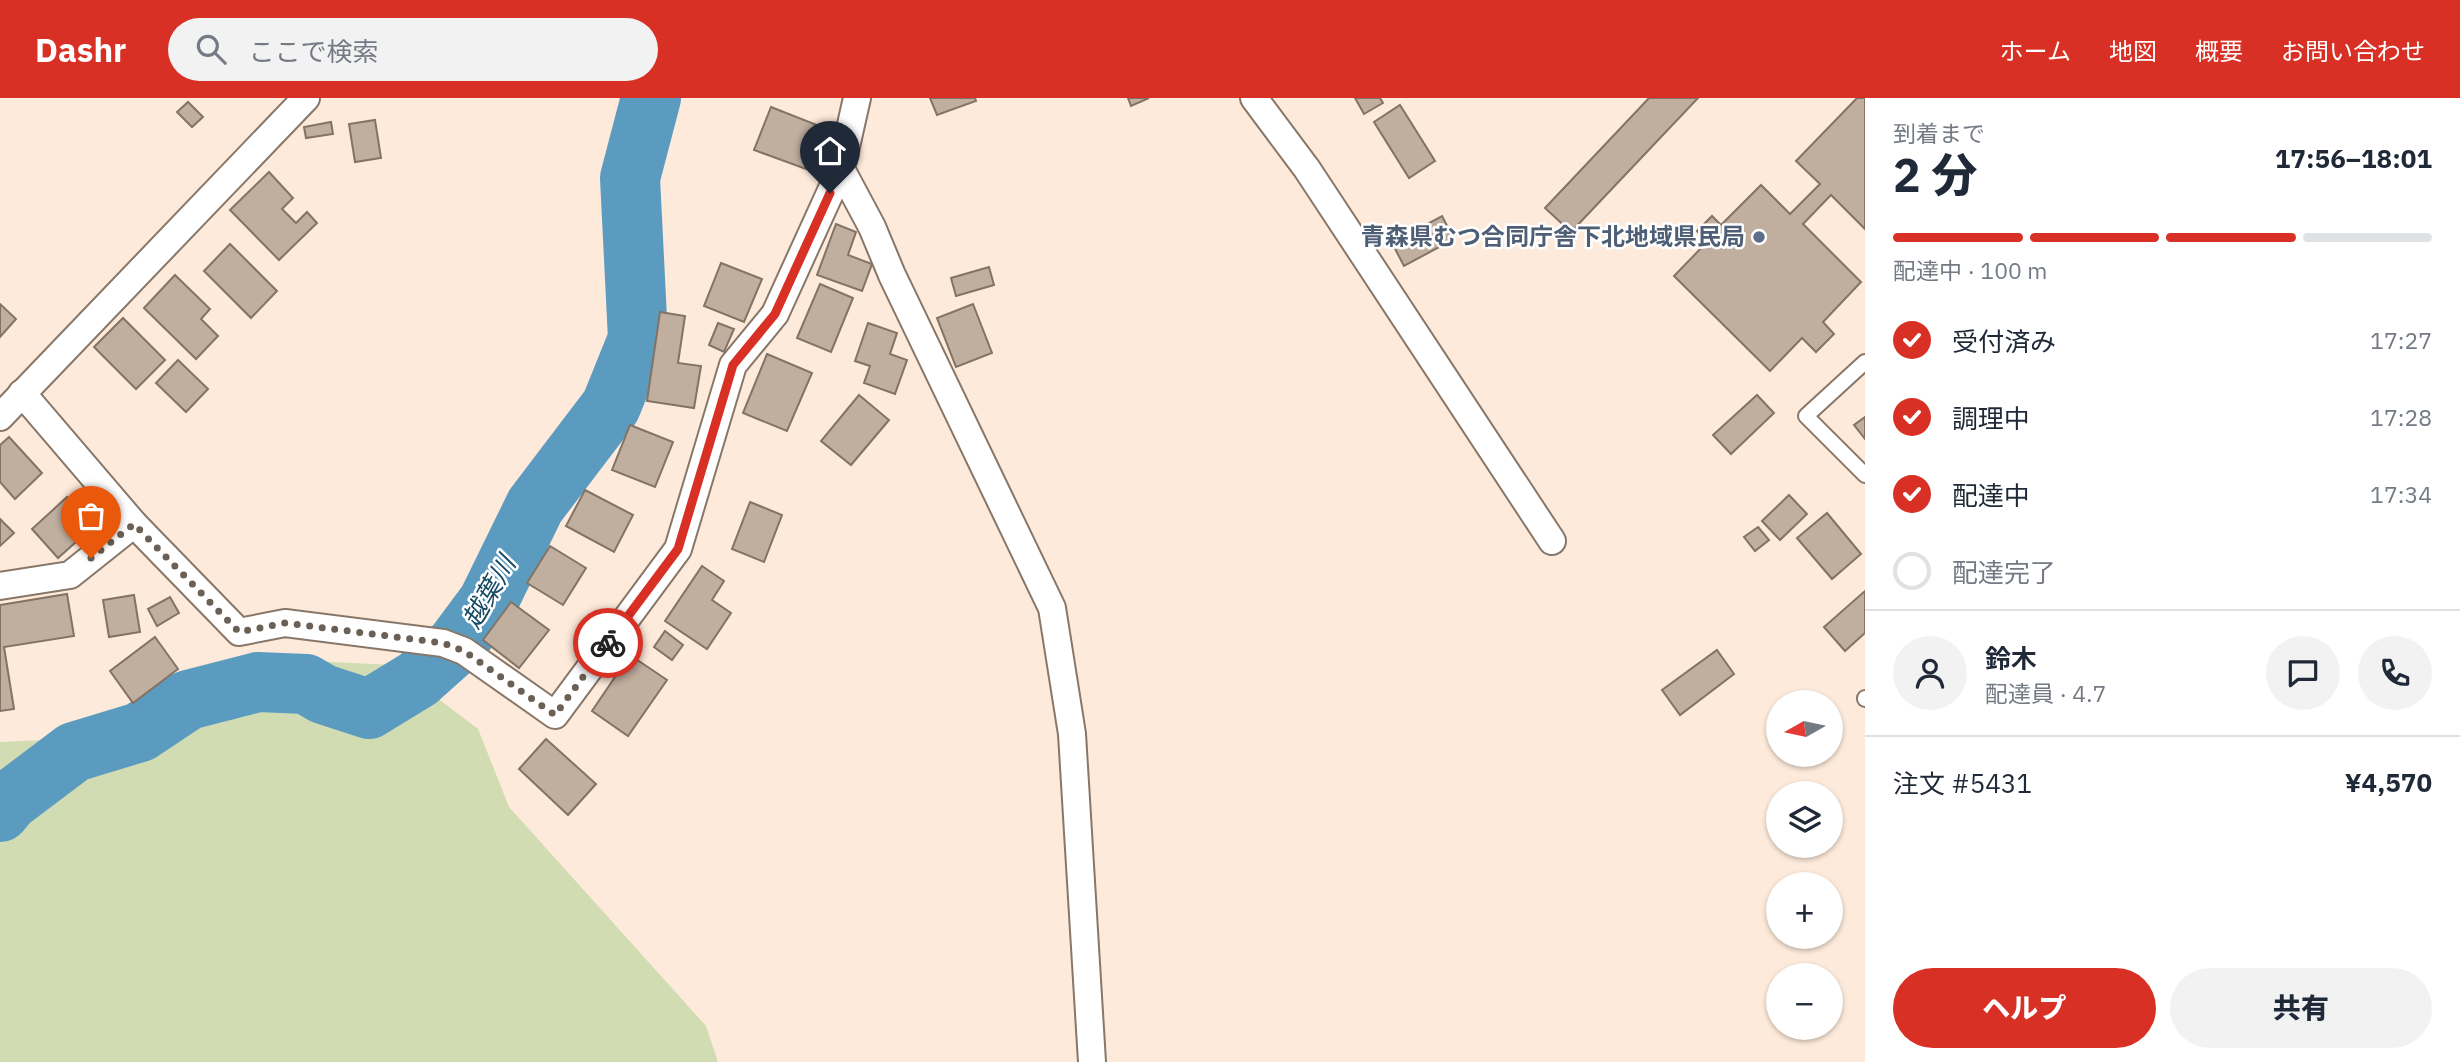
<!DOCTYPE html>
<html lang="ja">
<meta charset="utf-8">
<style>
body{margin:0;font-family:"IBM Plex Sans","Noto Sans JP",sans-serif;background:#f2f2f3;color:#1f2937;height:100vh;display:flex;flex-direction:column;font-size:26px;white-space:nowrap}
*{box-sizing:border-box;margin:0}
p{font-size:23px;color:#747a83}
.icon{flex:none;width:38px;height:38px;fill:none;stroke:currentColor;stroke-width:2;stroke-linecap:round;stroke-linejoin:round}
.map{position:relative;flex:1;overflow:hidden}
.panel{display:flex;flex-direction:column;background:#fff;width:595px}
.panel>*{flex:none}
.needle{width:46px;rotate:261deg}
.fabs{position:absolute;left:1766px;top:592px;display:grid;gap:14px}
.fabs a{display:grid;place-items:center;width:77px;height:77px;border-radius:50%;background:#fff;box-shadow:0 2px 5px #0004;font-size:35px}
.pin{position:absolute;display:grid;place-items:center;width:60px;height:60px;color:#fff;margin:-72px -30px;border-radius:50% 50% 50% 0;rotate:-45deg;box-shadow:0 0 7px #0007}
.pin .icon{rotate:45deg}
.courier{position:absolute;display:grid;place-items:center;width:70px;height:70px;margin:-35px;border:5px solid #d93025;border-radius:50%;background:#fff;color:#222;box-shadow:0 2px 9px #0007}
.overview em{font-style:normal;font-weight:800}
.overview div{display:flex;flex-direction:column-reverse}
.overview{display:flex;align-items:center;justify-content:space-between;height:119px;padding:0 28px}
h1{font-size:46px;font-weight:800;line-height:52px}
.bar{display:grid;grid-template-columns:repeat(4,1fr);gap:10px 7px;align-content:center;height:84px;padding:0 28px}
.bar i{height:9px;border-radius:5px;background:#e0e1e3}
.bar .active{background:#d93025}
.bar p{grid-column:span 4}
.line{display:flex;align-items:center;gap:18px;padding:0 28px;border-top:2px solid #e0e1e3}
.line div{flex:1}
.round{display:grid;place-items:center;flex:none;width:74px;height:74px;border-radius:37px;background:#f2f2f3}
ol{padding:0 28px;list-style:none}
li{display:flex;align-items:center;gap:21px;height:77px}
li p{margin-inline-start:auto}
li .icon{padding:7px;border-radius:50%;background:#d93025;color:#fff;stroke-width:4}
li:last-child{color:#747a83}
li i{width:38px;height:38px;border:4px solid #e0e1e3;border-radius:50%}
.button{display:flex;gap:14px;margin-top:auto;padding:14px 28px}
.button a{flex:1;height:80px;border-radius:42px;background:#d93025;color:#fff;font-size:28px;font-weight:800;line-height:80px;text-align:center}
.button a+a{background:#f2f2f3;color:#1f2937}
header{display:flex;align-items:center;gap:42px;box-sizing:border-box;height:98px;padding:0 35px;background:#d93025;color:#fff}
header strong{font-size:33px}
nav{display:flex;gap:38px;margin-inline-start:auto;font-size:24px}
.search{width:490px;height:63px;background:#f2f2f3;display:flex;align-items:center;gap:18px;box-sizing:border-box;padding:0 24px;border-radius:38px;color:#747a83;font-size:26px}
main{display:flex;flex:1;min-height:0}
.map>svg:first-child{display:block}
.green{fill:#d1dcb3}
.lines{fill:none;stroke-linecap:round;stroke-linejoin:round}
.river{stroke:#5c9bc0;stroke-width:60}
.building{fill:#c0ae9f;stroke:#837365;stroke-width:2}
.lane-casing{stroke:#887769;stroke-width:18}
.street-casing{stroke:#887769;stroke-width:30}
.lane{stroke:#fff;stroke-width:14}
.street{stroke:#fff;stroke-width:26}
.done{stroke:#6a6056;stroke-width:7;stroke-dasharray:0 12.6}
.route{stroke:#d93025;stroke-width:9}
.service-dot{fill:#5c6f8a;stroke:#fff;stroke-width:2.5}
.labels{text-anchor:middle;stroke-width:5;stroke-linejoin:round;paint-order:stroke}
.service-label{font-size:24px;font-weight:bold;fill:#4e5e75;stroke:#fff;text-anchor:end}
.water-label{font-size:26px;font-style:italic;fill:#164964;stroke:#fff}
</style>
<header>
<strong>Dashr</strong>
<div class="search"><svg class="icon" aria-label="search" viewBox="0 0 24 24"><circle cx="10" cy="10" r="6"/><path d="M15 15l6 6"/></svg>ここで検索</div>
<nav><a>ホーム</a><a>地図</a><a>概要</a><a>お問い合わせ</a></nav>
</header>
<main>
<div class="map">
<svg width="1865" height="964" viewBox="0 0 1865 964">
<rect width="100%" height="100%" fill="#fdeada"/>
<path class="green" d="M289,562L394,567L478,631L509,709L706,928L718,964H0V644L180,636L246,609Z"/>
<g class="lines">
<path class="river" d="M0,714L9,703L74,654L140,634L188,602L258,584L306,586L323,596L369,611L418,581L456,547L488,504L535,408L611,308L638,241L630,80L651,0"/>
</g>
<g class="building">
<path d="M930,0H975L976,3L937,17Z"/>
<path d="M1128,0H1149L1131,8Z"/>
<path d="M1355,0H1380L1383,5L1364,16Z"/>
<path d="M1649,0H1698L1571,134L1545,110Z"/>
<path d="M1857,0H1865V131L1831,97L1803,126L1861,184L1823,224L1834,236L1816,254L1802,240L1770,273L1674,178L1707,144L1697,133L1712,118L1721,127L1761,87L1790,116L1820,86L1796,63Z"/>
<path d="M188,4L203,19L192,29L177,14Z"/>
<path d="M1400,7L1435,63L1409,80L1374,24Z"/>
<path d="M771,9L822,29L806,71L754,52Z"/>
<path d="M375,22L381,60L355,64L349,26Z"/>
<path d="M331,24L333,36L306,40L304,29Z"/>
<path d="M269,74L293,100L282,111L296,125L307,114L317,125L279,162L230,112Z"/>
<path d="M1442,118L1454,141L1404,168L1392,145Z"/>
<path d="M836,126L856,134L848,157L872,166L862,193L817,177Z"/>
<path d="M230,146L277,193L251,220L204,173Z"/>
<path d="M721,165L762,181L744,224L704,208Z"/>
<path d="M989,169L994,187L956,198L951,180Z"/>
<path d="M175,177L210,211L201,221L218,238L196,261L144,210Z"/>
<path d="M820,186L853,200L831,254L797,240Z"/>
<path d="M0,206L16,221L0,239Z"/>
<path d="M973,206L992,255L956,269L937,220Z"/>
<path d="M660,214L685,218L678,265L701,268L694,310L647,303Z"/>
<path d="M123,220L165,262L136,291L94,249Z"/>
<path d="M718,225L734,231L724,254L709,247Z"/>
<path d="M868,225L897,235L890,256L907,262L895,296L864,285L870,268L855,263Z"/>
<path d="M767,256L812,275L787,333L743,315Z"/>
<path d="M178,262L208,291L186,314L156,285Z"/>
<path d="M859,297L889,322L851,367L821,343Z"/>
<path d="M1757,297L1774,315L1731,356L1713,337Z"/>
<path d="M1865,319V341L1854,327Z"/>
<path d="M630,327L673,344L655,389L612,372Z"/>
<path d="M9,339L42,375L15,401L0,384V347Z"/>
<path d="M585,392L633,417L614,454L566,428Z"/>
<path d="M1789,397L1807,416L1780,442L1762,423Z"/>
<path d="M67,399L94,428L58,460L32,431Z"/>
<path d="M750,404L782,417L764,464L732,451Z"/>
<path d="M1827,415L1861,456L1832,481L1797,440Z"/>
<path d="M0,421L14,435L0,448Z"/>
<path d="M1758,429L1769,442L1755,453L1744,439Z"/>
<path d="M550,448L586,470L563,507L527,485Z"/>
<path d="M702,468L724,483L712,502L731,515L707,551L665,523Z"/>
<path d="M1865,493V535L1845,553L1824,529Z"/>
<path d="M67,496L74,538L4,549L14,611L0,613V507Z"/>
<path d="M134,497L140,534L109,539L103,502Z"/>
<path d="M170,499L179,515L157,528L148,511Z"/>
<path d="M511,504L549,532L519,570L483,542Z"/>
<path d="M665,533L683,547L672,562L654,549Z"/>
<path d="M155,539L178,571L133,605L110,573Z"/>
<path d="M1717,552L1734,576L1680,617L1662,592Z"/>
<path d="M630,557L667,582L628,638L592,613Z"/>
<path d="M546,641L596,686L568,717L519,671Z"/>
</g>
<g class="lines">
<defs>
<g id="lane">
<path d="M1865,264L1806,318L1865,377"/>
<path d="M1865,601V600"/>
</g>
<g id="street">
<path d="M857,0L841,71L872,129L892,177L1052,510L1072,636L1092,964"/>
<path d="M1254,0L1307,71L1552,443"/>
<path d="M22,295L134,426L239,534L285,525L443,545L464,553L555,617L678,451L733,267L775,216L841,71"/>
<path d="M0,319L306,0"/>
<path d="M0,488L70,477L134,426"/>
</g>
</defs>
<use href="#lane" class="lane-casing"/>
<use href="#street" class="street-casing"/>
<use href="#lane" class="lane"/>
<use href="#street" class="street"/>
</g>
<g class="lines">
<path class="done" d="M91,460L134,426L239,534L285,525L443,545L464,553L555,617L608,545"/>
<path class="route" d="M608,545L678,451L733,267L775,216L830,95"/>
</g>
<circle class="service-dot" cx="1759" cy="139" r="7"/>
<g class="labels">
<g class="service-label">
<text x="1745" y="147">青森県むつ合同庁舎下北地域県民局</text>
</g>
<g class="water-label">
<text transform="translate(489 494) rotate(-60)" y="9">越葉川</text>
</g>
</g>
</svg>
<div class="fabs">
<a><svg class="needle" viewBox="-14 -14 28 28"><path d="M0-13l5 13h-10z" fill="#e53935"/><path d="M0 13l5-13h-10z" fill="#747a83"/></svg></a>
<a><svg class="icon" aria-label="layers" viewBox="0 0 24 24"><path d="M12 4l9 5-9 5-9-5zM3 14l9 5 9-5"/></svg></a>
<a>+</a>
<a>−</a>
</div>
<div class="pin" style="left:91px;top:460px;background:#ea580c"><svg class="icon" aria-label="bag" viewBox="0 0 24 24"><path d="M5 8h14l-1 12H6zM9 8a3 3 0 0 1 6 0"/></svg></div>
<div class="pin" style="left:830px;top:95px;background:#1f2937"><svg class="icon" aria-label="home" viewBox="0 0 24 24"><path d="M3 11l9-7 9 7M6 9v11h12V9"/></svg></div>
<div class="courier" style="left:608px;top:545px"><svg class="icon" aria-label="bike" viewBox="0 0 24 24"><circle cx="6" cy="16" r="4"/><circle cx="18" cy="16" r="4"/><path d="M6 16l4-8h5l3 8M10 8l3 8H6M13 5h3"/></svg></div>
</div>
<section class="panel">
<div class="overview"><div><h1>2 分</h1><p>到着まで</p></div><em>17:56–18:01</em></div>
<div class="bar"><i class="active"></i><i class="active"></i><i class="active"></i><i></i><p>配達中 · 100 m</p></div>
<ol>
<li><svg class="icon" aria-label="check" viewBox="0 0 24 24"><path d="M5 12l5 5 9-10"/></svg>受付済み<p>17:27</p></li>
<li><svg class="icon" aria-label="check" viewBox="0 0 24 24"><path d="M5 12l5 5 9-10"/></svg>調理中<p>17:28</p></li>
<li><svg class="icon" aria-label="check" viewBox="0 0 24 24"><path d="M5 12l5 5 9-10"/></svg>配達中<p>17:34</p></li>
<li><i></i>配達完了</li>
</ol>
<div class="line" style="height:126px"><a class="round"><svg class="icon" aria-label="person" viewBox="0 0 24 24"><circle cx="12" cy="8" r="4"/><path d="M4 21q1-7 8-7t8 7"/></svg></a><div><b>鈴木</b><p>配達員 · 4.7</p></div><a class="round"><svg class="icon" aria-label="chat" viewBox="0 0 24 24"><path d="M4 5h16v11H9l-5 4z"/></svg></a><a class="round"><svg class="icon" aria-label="phone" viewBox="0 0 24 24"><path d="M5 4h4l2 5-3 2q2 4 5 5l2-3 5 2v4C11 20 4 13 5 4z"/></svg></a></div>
<div class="line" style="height:91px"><div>注文 #5431</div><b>¥4,570</b></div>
<div class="button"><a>ヘルプ</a><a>共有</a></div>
</section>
</main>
